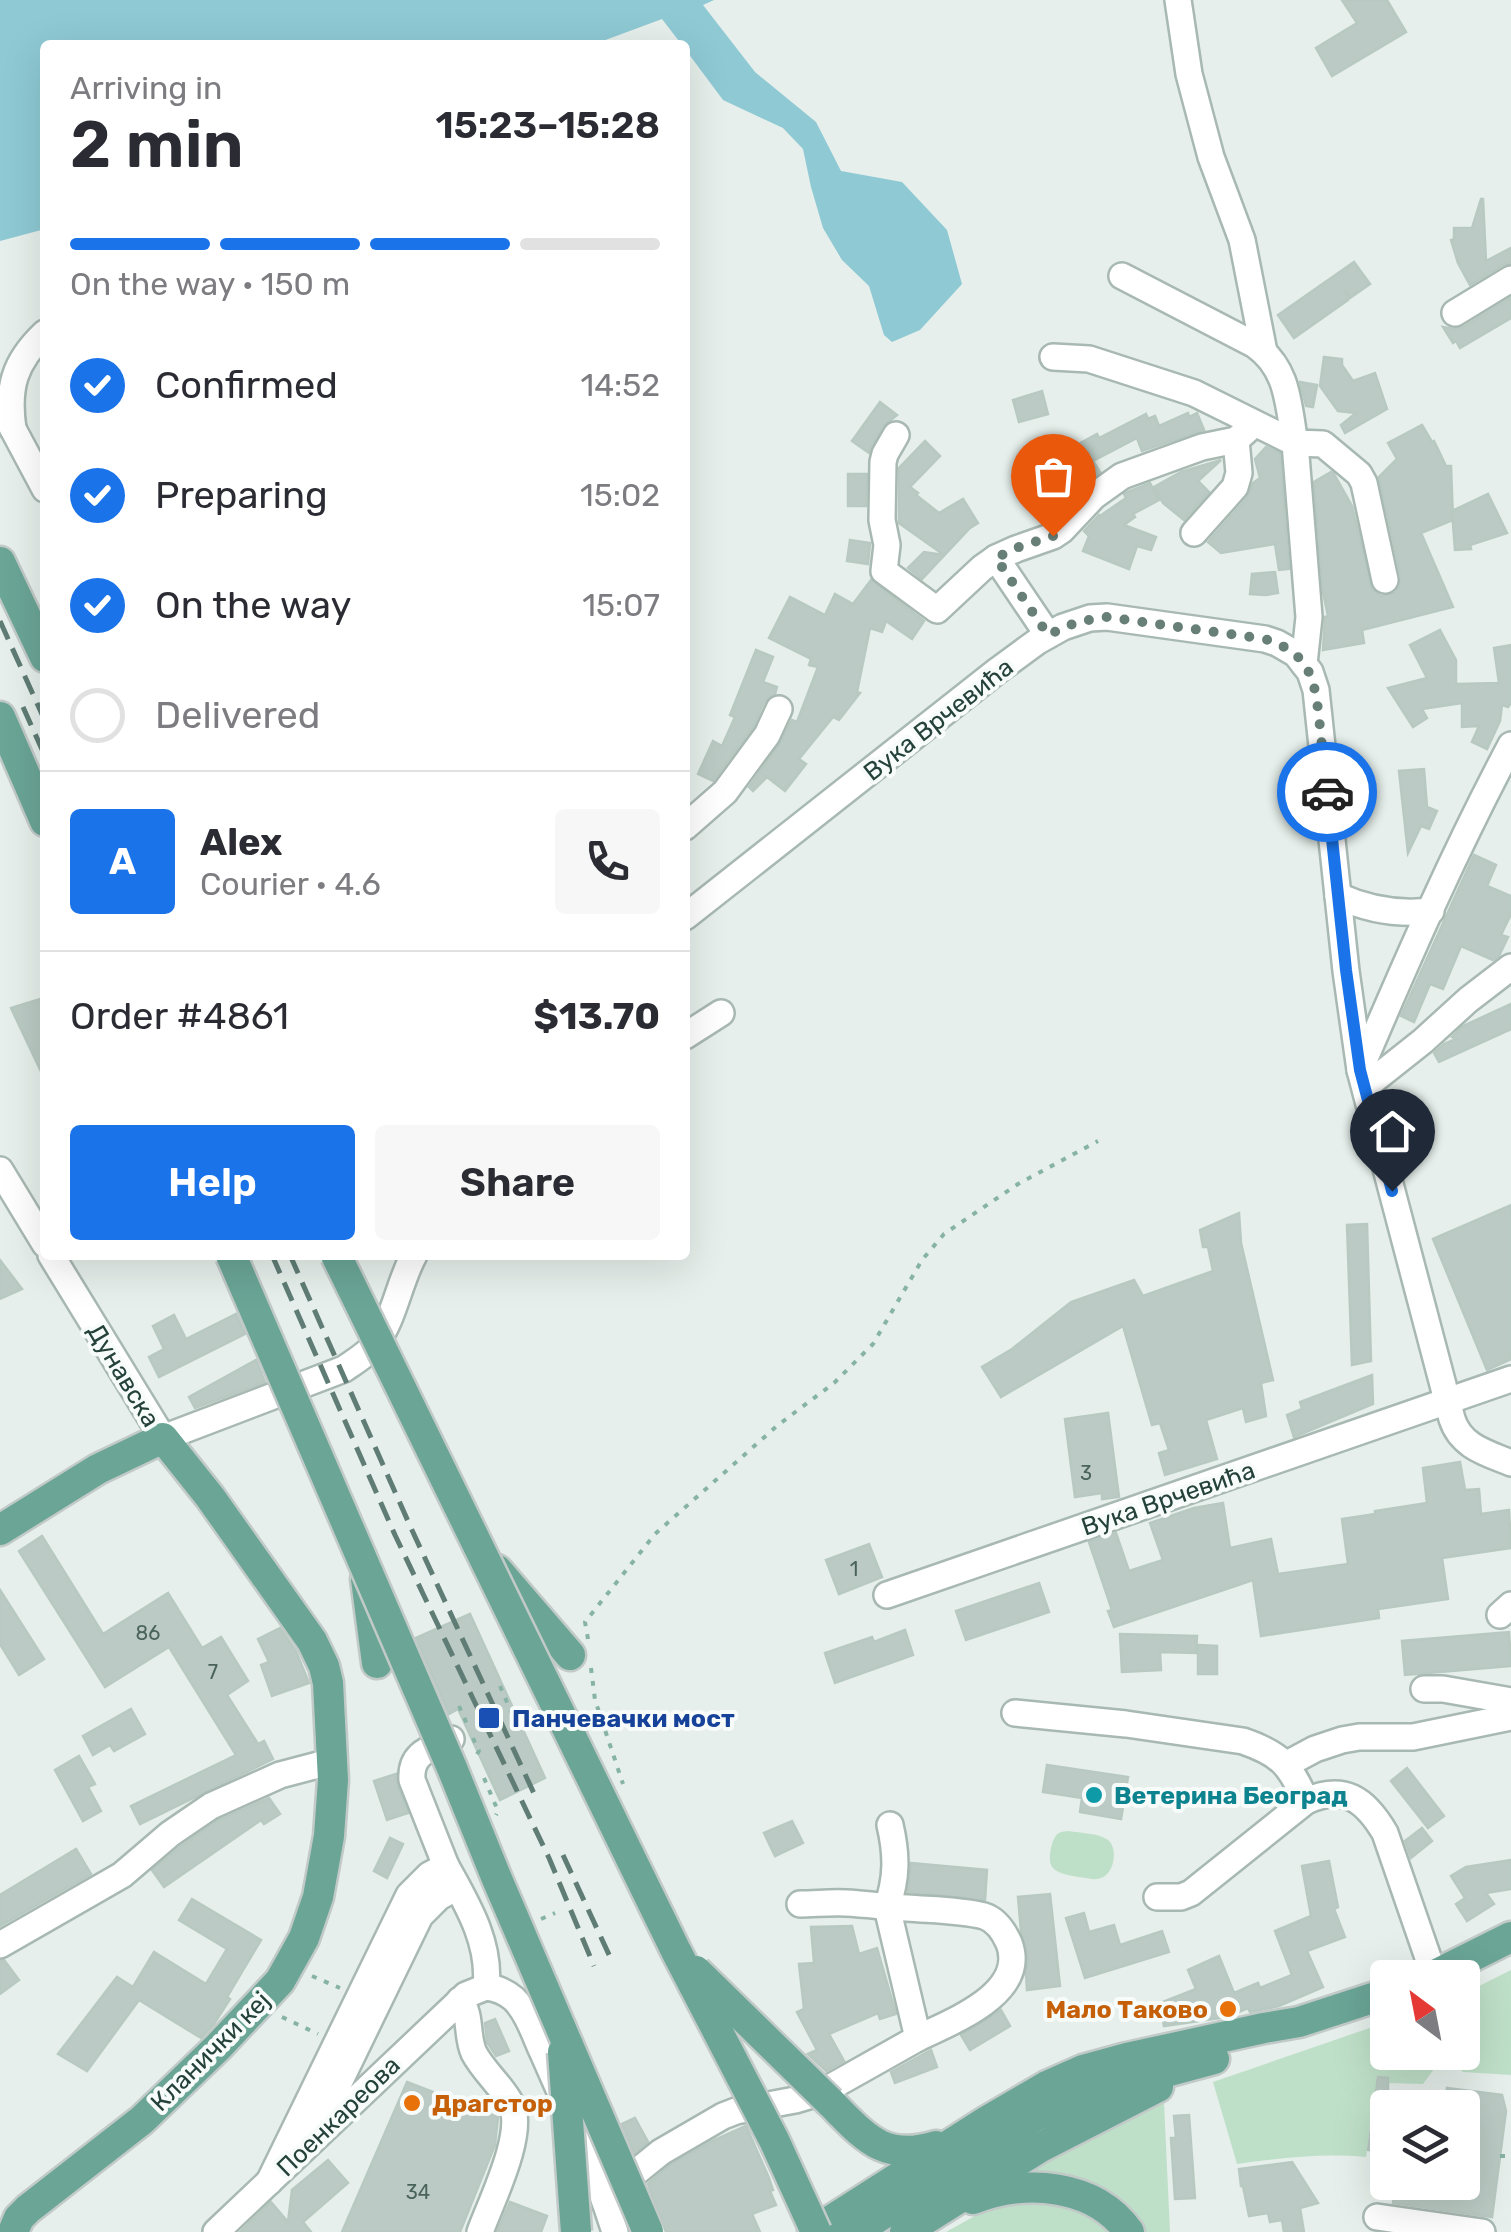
<!DOCTYPE html>
<meta charset="utf-8">
<style>
body{margin:0;font-family:Rubik,sans-serif;background:#f7f7f7;color:#2b2b33;height:100vh;display:flex;flex-direction:column;font-size:38px;white-space:nowrap}
*{box-sizing:border-box;margin:0}
p{font-size:32px;color:#7c7c81}
.icon{flex:none;width:55px;height:55px;fill:none;stroke:currentColor;stroke-width:2;stroke-linecap:round;stroke-linejoin:round}
.map{position:relative;flex:1;overflow:hidden}
.side{position:absolute;left:40px;top:40px;width:650px;height:1220px;display:flex;flex-direction:column;background:#fff;border-radius:10px;box-shadow:0 10px 40px #0002}
.side>*{flex:none}
.needle{width:65px;rotate:328deg}
.tools{position:absolute;left:1370px;top:1960px;display:grid;gap:20px}
.tools a{display:grid;place-items:center;width:110px;height:110px;border-radius:10px;background:#fff;box-shadow:0 10px 40px #0002;font-size:50px}
.pin{position:absolute;display:grid;place-items:center;width:85px;height:85px;color:#fff;margin:-102px -42px;border-radius:50% 50% 50% 0;rotate:-45deg;box-shadow:0 0 10px #0007}
.pin .icon{rotate:45deg}
.courier{position:absolute;display:grid;place-items:center;width:100px;height:100px;margin:-50px;border:8px solid #1a73e8;border-radius:50%;background:#fff;color:#222;box-shadow:0 2px 12px #0007}
.head em{font-style:normal;font-weight:600}
.head div{display:flex;flex-direction:column-reverse}
.head{display:flex;align-items:center;justify-content:space-between;height:170px;padding:0 30px}
h1{font-size:65px;font-weight:600;line-height:75px}
.bar{display:grid;grid-template-columns:repeat(4,1fr);gap:15px 10px;align-content:center;height:120px;padding:0 30px}
.bar i{height:12px;border-radius:8px;background:#e1e1e2}
.bar .selected{background:#1a73e8}
.bar p{grid-column:span 4}
.line{display:flex;align-items:center;gap:25px;padding:0 30px;border-top:2px solid #e1e1e2}
.line div{flex:1}
.round{display:grid;place-items:center;flex:none;width:105px;height:105px;border-radius:10px;background:#f7f7f7}
ol{padding:0 30px;list-style:none}
li{display:flex;align-items:center;gap:30px;height:110px}
li p{margin-inline-start:auto}
li .icon{padding:10px;border-radius:50%;background:#1a73e8;color:#fff;stroke-width:4}
li:last-child{color:#7c7c81}
li i{width:55px;height:55px;border:5px solid #e1e1e2;border-radius:50%}
.primary-button{display:flex;gap:20px;margin-top:auto;padding:20px 30px}
.primary-button a{flex:1;height:115px;border-radius:10px;background:#1a73e8;color:#fff;font-size:40px;font-weight:600;line-height:115px;text-align:center}
.primary-button a+a{background:#f7f7f7;color:#2b2b33}
.map>svg:first-child{display:block}
.green{fill:#bfe0c8}
.water{fill:#8ec9d4}
.building{fill:#bbcac4;stroke:#b8c9c2;stroke-width:2.5}
.lines{fill:none;stroke-linecap:round;stroke-linejoin:round}
.minor-casing{stroke:#a8b8b2;stroke-width:30}
.major-casing{stroke:#c2cac8;stroke-width:35}
.path{stroke:#86b3a5;stroke-width:4;stroke-dasharray:5 8;stroke-linecap:butt}
.minor{stroke:#fff;stroke-width:25}
.major{stroke:#6aa596;stroke-width:30}
.rail{stroke:#5f7d75;stroke-width:5;stroke-dasharray:20 10;stroke-linecap:butt}
.major-bridge-casing{stroke:#c2cac8;stroke-width:35;stroke-linecap:butt}
.major-bridge{stroke:#6aa596;stroke-width:30}
.done{stroke:#687f78;stroke-width:10;stroke-dasharray:0 18}
.route{stroke:#1a73e8;stroke-width:12}
.transit-dot{fill:#1a4fb4;stroke:#f7fbf9;stroke-width:4}
.culture-dot{fill:#0f9aa8;stroke:#f7fbf9;stroke-width:4}
.food-dot{fill:#e8710a;stroke:#f7fbf9;stroke-width:4}
.labels{text-anchor:middle;stroke-width:8;stroke-linejoin:round;paint-order:stroke}
.number-label{font-size:20px;fill:#4a645c}
.street-label{font-size:25px;fill:#24423a;stroke:#f7fbf9}
.transit-label{font-size:25px;font-weight:bold;fill:#164399;stroke:#f7fbf9;text-anchor:start}
.culture-label{font-size:25px;font-weight:bold;fill:#0d838f;stroke:#f7fbf9;text-anchor:start}
.food-label{font-size:25px;font-weight:bold;fill:#c56008;stroke:#f7fbf9;text-anchor:end}
</style>
<div class="map">
<svg width="1511" height="2232" viewBox="0 0 1511 2232">
<rect width="100%" height="100%" fill="#e6efeb"/>
<g class="green">
<path d="M1069,1831C1080,1833 1099,1833 1108,1840C1119,1848 1115,1882 1092,1879C1082,1877 1060,1876 1053,1868C1047,1861 1051,1844 1055,1837C1059,1831 1062,1832 1069,1831Z"/>
<path d="M1511,1970V2075L1463,2072L1460,2069H1434L1423,2084L1386,2083L1374,2093L1366,2157C1322,2153 1281,2158 1237,2164L1213,2082L1387,2022L1388,2052H1462L1463,1994Z"/>
<path d="M1164,2103L1170,2232H1137L1019,2174L1150,2107Z"/>
<path d="M1025,2201C1063,2204 1080,2203 1108,2232H946L980,2213Z"/>
</g>
<path class="water" d="M0,0H714L703,5L755,72L816,122L841,171L902,182L947,230L962,284L920,330L892,342L884,335L869,286L842,260L823,228L811,187L803,149L783,128L723,100L685,49V45H682L662,19L592,45H45V229L0,241Z"/>
<g class="building">
<path d="M1342,0H1387L1406,32L1332,76L1316,48L1357,23Z"/>
<path d="M1481,199H1483L1486,261L1511,248V263L1503,265L1470,285L1458,263L1451,240L1454,239V228H1472Z"/>
<path d="M1354,262L1370,284L1350,298L1345,290L1348,300L1294,338L1278,315Z"/>
<path d="M1511,298V318L1460,348L1456,341L1453,343L1443,327L1454,329L1463,327Z"/>
<path d="M1324,357L1342,359V365L1353,381L1375,373L1387,409L1345,433L1341,425L1356,413L1338,411L1320,386Z"/>
<path d="M1300,382L1317,385L1313,407L1306,406Z"/>
<path d="M1042,391L1048,414L1019,422L1013,400Z"/>
<path d="M880,402L897,415L882,427L869,453L852,441Z"/>
<path d="M1188,413L1189,417L1197,413L1204,430L1142,451L1137,438L1093,461L1100,472L1082,485L1060,508L1057,506L1050,511L1045,505L1036,511L1027,498L1046,485L1040,475L1057,463L1053,455L1071,444L1073,447L1097,434L1099,438L1146,414L1148,419L1155,416L1159,426Z"/>
<path d="M1422,425L1432,442L1434,441L1446,466H1451L1453,520L1421,533L1453,607L1362,630L1364,643L1323,650L1325,617L1328,616L1323,592L1314,482L1331,472L1334,474L1352,506L1372,590L1381,596L1395,593L1400,586L1401,577L1379,477L1397,459L1388,443Z"/>
<path d="M925,441L940,456L910,487L918,493L916,495L939,513L963,499L978,523L970,528L922,579L908,568L924,552L944,555L899,523V468Z"/>
<path d="M1266,447L1280,453L1289,569L1279,570L1275,544L1221,553L1208,542L1247,498L1253,483L1260,478L1255,459Z"/>
<path d="M1221,460L1198,481L1209,492L1184,520L1163,503L1154,487L1181,472Z"/>
<path d="M848,474H867L866,506H848Z"/>
<path d="M1150,483L1159,500L1133,514L1135,517L1124,525L1156,537L1151,550L1137,546L1129,569L1083,551L1089,536L1084,531L1099,515L1100,516L1126,498L1124,494L1130,491Z"/>
<path d="M1488,494L1507,533L1470,545L1471,549L1455,550L1452,511Z"/>
<path d="M850,540L870,543L868,564L847,561Z"/>
<path d="M1275,572L1278,593L1266,595L1250,594L1252,574Z"/>
<path d="M871,580L924,621L912,639L886,621L882,632L870,628L857,692L860,693L839,720L833,717L799,759L806,764L785,791L767,777L753,791L749,787L780,744L792,720L797,722L818,667L809,665L811,659L769,638L790,597L825,615L835,594L853,604Z"/>
<path d="M1440,630L1456,660V684L1499,683L1494,648L1511,645V703L1508,707L1502,705L1500,721L1487,749L1472,742L1479,726L1462,727V703L1422,709L1427,718L1413,727L1388,688L1427,678L1410,645Z"/>
<path d="M756,650L773,657L763,682L777,687L775,694L764,702L753,727L713,781L698,774L713,741L722,746L735,717L730,715Z"/>
<path d="M1424,769L1427,807L1437,811L1429,829L1421,826L1408,853L1399,771Z"/>
<path d="M1474,855L1496,865L1487,886L1511,896V914L1501,935L1508,937L1499,956L1493,960L1461,946L1443,989L1430,984L1414,1022L1401,1016Z"/>
<path d="M40,999L45,1010V1080L11,1008Z"/>
<path d="M1511,1004V1029L1439,1062L1434,1053L1444,1044L1456,1039L1452,1037L1463,1026Z"/>
<path d="M1511,1205V1359L1487,1370L1433,1239Z"/>
<path d="M1239,1213L1241,1243L1273,1380L1261,1383L1266,1416L1246,1422L1243,1408L1206,1420L1217,1459L1165,1475L1159,1453L1169,1450L1160,1423L1152,1425L1123,1326L1001,1397L982,1367L1012,1349L1071,1302L1134,1280L1143,1296L1213,1271L1208,1247H1203L1200,1230Z"/>
<path d="M1367,1224L1371,1361L1352,1365L1347,1225Z"/>
<path d="M0,1260L22,1289L0,1299Z"/>
<path d="M236,1314L245,1334L159,1377L149,1357L164,1349L153,1326L174,1315L186,1339Z"/>
<path d="M256,1360L265,1382L195,1408L189,1397Z"/>
<path d="M1372,1375L1373,1404L1294,1437L1287,1415L1302,1409L1300,1402Z"/>
<path d="M1108,1413L1119,1497L1102,1499V1493L1075,1497L1065,1419Z"/>
<path d="M1460,1462L1465,1490L1479,1489L1481,1514L1509,1510L1511,1548L1442,1558L1448,1599L1378,1609L1379,1618L1261,1636L1253,1580L1114,1627L1108,1611L1112,1610L1089,1542L1116,1533L1129,1571L1163,1560L1150,1523L1194,1508L1223,1503L1230,1548L1271,1539L1278,1574L1348,1564L1342,1519L1375,1514V1511L1427,1503L1423,1468Z"/>
<path d="M42,1536L103,1634L168,1593L202,1648L221,1637L248,1681L227,1695L258,1744L264,1741L273,1759L140,1824L131,1806L236,1755L169,1647L105,1687L19,1551Z"/>
<path d="M869,1544L882,1577L839,1594L826,1560Z"/>
<path d="M1039,1583L1049,1612L966,1640L956,1611Z"/>
<path d="M0,1590L44,1659L19,1675L0,1644Z"/>
<path d="M470,1614L545,1778L500,1800L458,1709L449,1714L416,1638Z"/>
<path d="M280,1628L296,1651L309,1683L272,1696L261,1665L269,1662L258,1639Z"/>
<path d="M905,1630L913,1655L835,1683L825,1653L872,1637L874,1642Z"/>
<path d="M1509,1632L1511,1666L1405,1675L1402,1641Z"/>
<path d="M1120,1634L1197,1636L1196,1653L1160,1652L1161,1670L1122,1672Z"/>
<path d="M1198,1645L1217,1646V1674H1198Z"/>
<path d="M131,1709L145,1734L114,1751L110,1745L93,1755L83,1736Z"/>
<path d="M79,1756L95,1784L88,1787L101,1811L83,1821L55,1770Z"/>
<path d="M1047,1765L1128,1777L1121,1819L1080,1812L1082,1798L1043,1792Z"/>
<path d="M1407,1768L1444,1816L1428,1828L1391,1781Z"/>
<path d="M396,1774L397,1785L408,1813L387,1820L374,1781Z"/>
<path d="M269,1798L280,1814L264,1824L261,1820L164,1887L152,1870L180,1847L219,1820Z"/>
<path d="M792,1821L803,1843L775,1856L764,1833Z"/>
<path d="M1422,1828L1432,1841L1411,1858L1405,1841Z"/>
<path d="M390,1838L403,1844L387,1878L374,1871Z"/>
<path d="M76,1849L91,1874L0,1926V1895Z"/>
<path d="M1511,1860V1889L1486,1893L1494,1904L1467,1921L1456,1904L1465,1898L1451,1876L1466,1867Z"/>
<path d="M1329,1861L1338,1907L1334,1909L1345,1937L1307,1951L1323,1987L1279,2006L1250,2012L1248,2008L1227,2017L1164,2026L1160,2003L1196,1989L1188,1970L1219,1956L1234,1993L1258,1983L1260,1988L1292,1975L1275,1931L1311,1916L1302,1866Z"/>
<path d="M911,1863L987,1870L985,1900L908,1892Z"/>
<path d="M1050,1894L1060,1986L1027,1990L1026,1972L1028,1958L1021,1931L1018,1897Z"/>
<path d="M192,1899L261,1940L227,1997L230,1999L214,2024L201,2038L139,2000L87,2071L58,2054L117,1977L133,1987L154,1952L206,1984L227,1949L179,1920Z"/>
<path d="M1084,1913L1089,1932L1114,1925L1120,1945L1162,1931L1169,1952L1085,1978L1066,1918Z"/>
<path d="M852,1926L859,1954L877,1948L896,2014L880,2019L878,2013L829,2034L844,2061L826,2071L808,2054L817,2050L797,2012L804,2009L799,1964L814,1963L811,1927Z"/>
<path d="M4,1960L19,1980L0,1994V1961Z"/>
<path d="M1001,2010L1010,2026L970,2050L961,2035Z"/>
<path d="M495,2019L509,2051L496,2056L487,2042L485,2023Z"/>
<path d="M931,2050L937,2067L895,2083L891,2072Z"/>
<path d="M1378,2077L1388,2078V2153L1368,2150Z"/>
<path d="M407,2082L498,2117L495,2145L460,2232H342Z"/>
<path d="M1447,2088L1502,2095L1506,2111L1492,2217L1393,2203L1396,2182H1462V2108H1445Z"/>
<path d="M1189,2115L1195,2198L1175,2199L1171,2138H1176L1174,2116Z"/>
<path d="M635,2118L648,2142L634,2153L622,2124Z"/>
<path d="M746,2126L769,2178L773,2190L770,2191L776,2205L752,2214L760,2232H666L648,2184L670,2165L714,2140Z"/>
<path d="M328,2160L348,2183L303,2222L311,2232H240L271,2202L288,2222L292,2190Z"/>
<path d="M1292,2162L1318,2203L1300,2208L1304,2232H1284L1282,2220L1270,2222L1268,2213L1249,2216L1243,2186H1241L1239,2169Z"/>
<path d="M510,2202L547,2216L541,2232H497Z"/>
</g>
<g class="lines">
<defs>
<g id="minor">
<path d="M1178,0L1189,74L1211,157L1242,240L1264,352"/>
<path d="M1122,276L1255,345C1289,369 1288,405 1295,443L1323,444L1359,474L1364,483L1385,580"/>
<path d="M1455,313L1511,279"/>
<path d="M1053,357L1089,359L1194,393L1295,443L1309,617L1304,664"/>
<path d="M5,414L45,489"/>
<path d="M13,429C7,388 14,362 45,333"/>
<path d="M896,435L885,454L883,462L882,520L887,545L884,571L937,610L982,568L996,558L1016,549L1053,536L1062,530L1094,496L1122,476L1202,447L1236,440L1254,424"/>
<path d="M1194,533L1235,487L1239,473L1236,440"/>
<path d="M996,558L1048,635"/>
<path d="M685,827L725,792L767,735L779,709"/>
<path d="M1338,896C1369,910 1398,915 1431,911"/>
<path d="M685,917L997,671L1038,641L1063,627L1090,618L1107,617L1265,639L1277,643L1296,654L1310,672L1316,690L1346,971L1360,1070L1452,1419C1461,1447 1487,1453 1511,1463"/>
<path d="M685,1036L721,1013"/>
<path d="M1360,1070C1407,960 1455,850 1511,745"/>
<path d="M1365,1087L1423,1041L1468,1000L1511,967"/>
<path d="M0,1170L45,1244"/>
<path d="M51,1255L163,1438L344,1369C354,1362 368,1354 375,1344C394,1320 399,1282 414,1255"/>
<path d="M887,1595L1511,1379"/>
<path d="M1500,1615L1511,1605"/>
<path d="M1424,1689H1443L1511,1701"/>
<path d="M1015,1713L1126,1724L1243,1741C1281,1754 1290,1765 1306,1801"/>
<path d="M1287,1764L1315,1749L1342,1740L1359,1737H1413L1511,1717"/>
<path d="M446,1866L412,1780C410,1753 429,1749 451,1739"/>
<path d="M1157,1897H1181L1191,1893L1306,1801C1344,1784 1365,1799 1385,1833L1434,1975"/>
<path d="M800,1904C815,1904 831,1902 846,1903C867,1904 887,1907 907,1908C932,1910 960,1910 984,1916C997,1920 1004,1932 1009,1943C1028,1993 953,2021 918,2038"/>
<path d="M0,1945L122,1875L170,1834L211,1806L280,1775L333,1761"/>
<path d="M486,1987C496,1988 506,1992 514,1999C528,2013 535,2036 543,2053C569,2112 596,2171 615,2232"/>
<path d="M460,2000C472,2016 466,2036 474,2053C484,2072 502,2086 511,2104C526,2132 491,2202 480,2232"/>
<path d="M318,2126L420,1916L439,1897L457,1887"/>
<path d="M269,2182L409,1895L429,1875L446,1866C467,1904 491,1943 486,1987"/>
<path d="M604,2198L661,2152L723,2116L736,2111L795,2100L822,2092L918,2038L887,1907C897,1878 897,1855 890,1825"/>
<path d="M1377,2217L1482,2232"/>
<path d="M216,2232L466,1995L486,1987"/>
</g>
<g id="major">
<path d="M0,562L45,657"/>
<path d="M0,717L45,821"/>
<path d="M0,1530L98,1469L163,1438L210,1497L312,1641L324,1666L328,1683L333,1780L329,1836L318,1897L304,1938L280,1981L218,2047L142,2120L28,2209L19,2218L13,2232"/>
<path d="M497,1570L570,1655"/>
<path d="M366,1579L377,1663"/>
<path d="M1429,1978L1511,1937"/>
<path d="M830,2102C865,2137 883,2162 936,2146"/>
<path d="M973,2199C1025,2179 1094,2183 1129,2232"/>
<path d="M813,2232L987,2121L1047,2086L1083,2070L1127,2058L1264,2028L1299,2022L1388,1993"/>
<path d="M855,2232L1032,2118L1077,2096L1214,2059"/>
<path d="M905,2232L1039,2148L1158,2087"/>
</g>
</defs>
<use href="#minor" class="minor-casing"/>
<use href="#major" class="major-casing"/>
<g class="path">
<path d="M588,1639L585,1622L655,1534L778,1425L834,1383L873,1344L922,1260L944,1234L1018,1184L1098,1141"/>
<path d="M591,1668L595,1700L623,1784"/>
<path d="M500,1686L519,1730"/>
<path d="M459,1706L467,1724"/>
<path d="M473,1738L479,1751L475,1757L477,1760"/>
<path d="M484,1778L498,1811L496,1815"/>
<path d="M541,1919L555,1913"/>
<path d="M312,1976L340,1988"/>
<path d="M282,2017L318,2034"/>
<path d="M1500,2156H1511"/>
</g>
<use href="#minor" class="minor"/>
<use href="#major" class="major"/>
<g class="rail">
<path d="M0,621L45,721"/>
<path d="M23,707L45,756"/>
<path d="M272,1255L395,1535L549,1858L594,1966"/>
<path d="M290,1255L411,1528L537,1800"/>
<path d="M563,1855L611,1959"/>
</g>
<defs>
<g id="major-bridge">
<path d="M231,1255L452,1768L497,1879L648,2232"/>
<path d="M336,1255L676,1951L774,2140L816,2232"/>
<path d="M696,1971L830,2102"/>
<path d="M563,2052L576,2232"/>
</g>
</defs>
<use href="#major-bridge" class="major-bridge-casing"/>
<use href="#major-bridge" class="major-bridge"/>
</g>
<g class="lines">
<path class="done" d="M1053,536L1016,548L996,558L1048,635L1077,622L1107,617L1265,639C1313,654 1315,682 1320,727C1322,749 1325,770 1327,792"/>
<path class="route" d="M1327,792L1346,970L1360,1070L1392,1191"/>
</g>
<rect class="transit-dot" x="477" y="1706" width="24" height="24" rx="5"/>
<circle class="culture-dot" cx="1094" cy="1795" r="10"/>
<g class="food-dot">
<circle cx="1228" cy="2009" r="10"/>
<circle cx="412" cy="2103" r="10"/>
</g>
<g class="labels">
<g class="number-label">
<text x="1086" y="1480">3</text>
<text x="854" y="1576">1</text>
<text x="148" y="1640">86</text>
<text x="213" y="1679">7</text>
<text x="418" y="2199">34</text>
</g>
<g class="street-label">
<text transform="translate(938 719) rotate(-38)" y="9">Вука Врчевића</text>
<text transform="translate(124 1375) rotate(59)" y="9">Дунавска</text>
<text transform="translate(1168 1498) rotate(-19)" y="9">Вука Врчевића</text>
<text transform="translate(210 2051) rotate(-45)" y="9">Кланички кеј</text>
<text transform="translate(338 2116) rotate(-44)" y="9">Поенкареова</text>
</g>
<g class="transit-label">
<text x="512" y="1727">Панчевачки мост</text>
</g>
<g class="culture-label">
<text x="1114" y="1804">Ветерина Београд</text>
</g>
<g class="food-label">
<text x="1208" y="2018">Мало Таково</text>
<text x="432" y="2112" text-anchor="start">Драгстор</text>
</g>
</g>
</svg>
<div class="tools">
<a><svg class="needle" viewBox="-14 -14 28 28"><path d="M0-13l5 13h-10z" fill="#e53935"/><path d="M0 13l5-13h-10z" fill="#7c7c81"/></svg></a>
<a><svg class="icon" aria-label="layers" viewBox="0 0 24 24"><path d="M12 4l9 5-9 5-9-5zM3 14l9 5 9-5"/></svg></a>
</div>
<div class="pin" style="left:1053px;top:536px;background:#ea580c"><svg class="icon" aria-label="bag" viewBox="0 0 24 24"><path d="M5 8h14l-1 12H6zM9 8a3 3 0 0 1 6 0"/></svg></div>
<div class="pin" style="left:1392px;top:1191px;background:#1f2937"><svg class="icon" aria-label="home" viewBox="0 0 24 24"><path d="M3 11l9-7 9 7M6 9v11h12V9"/></svg></div>
<div class="courier" style="left:1327px;top:792px"><svg class="icon" aria-label="car" viewBox="0 0 24 24"><path d="M5 17H2v-5l4-1 3-4h7l3 4 3 1v5h-3M9 17h6M6 11h13"/><circle cx="7" cy="17" r="2"/><circle cx="17" cy="17" r="2"/></svg></div>
<section class="side">
<div class="head"><div><h1>2 min</h1><p>Arriving in</p></div><em>15:23–15:28</em></div>
<div class="bar"><i class="selected"></i><i class="selected"></i><i class="selected"></i><i></i><p>On the way · 150 m</p></div>
<ol>
<li><svg class="icon" aria-label="check" viewBox="0 0 24 24"><path d="M5 12l5 5 9-10"/></svg>Confirmed<p>14:52</p></li>
<li><svg class="icon" aria-label="check" viewBox="0 0 24 24"><path d="M5 12l5 5 9-10"/></svg>Preparing<p>15:02</p></li>
<li><svg class="icon" aria-label="check" viewBox="0 0 24 24"><path d="M5 12l5 5 9-10"/></svg>On the way<p>15:07</p></li>
<li><i></i>Delivered</li>
</ol>
<div class="line" style="height:180px"><b class="round" style="background:#1a73e8;color:#fff">A</b><div><b>Alex</b><p>Courier · 4.6</p></div><a class="round"><svg class="icon" aria-label="phone" viewBox="0 0 24 24"><path d="M5 4h4l2 5-3 2q2 4 5 5l2-3 5 2v4C11 20 4 13 5 4z"/></svg></a></div>
<div class="line" style="height:130px"><div>Order #4861</div><b>$13.70</b></div>
<div class="primary-button"><a>Help</a><a>Share</a></div>
</section>
</div>
